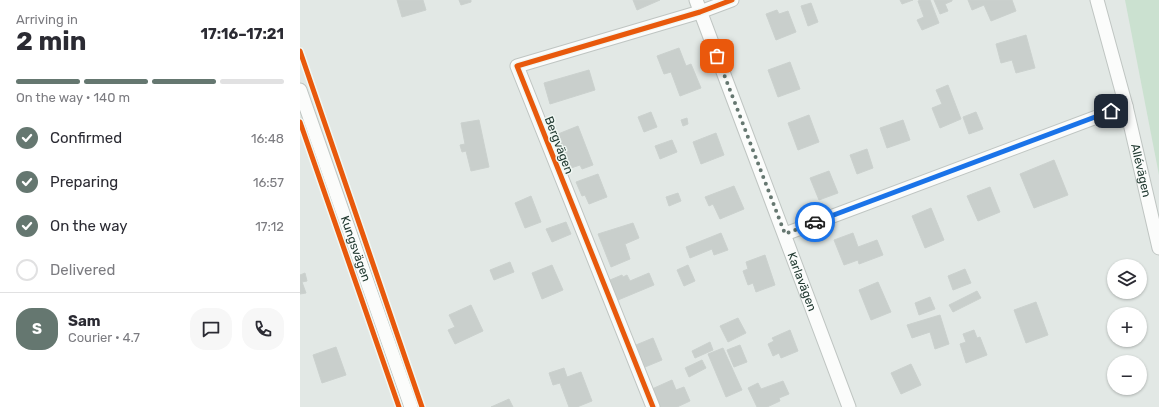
<!DOCTYPE html>
<meta charset="utf-8">
<style>
body{margin:0;font-family:Rubik,sans-serif;background:#f7f7f7;color:#2b2b33;height:100vh;display:flex;flex-direction:column;font-size:15px;white-space:nowrap}
*{box-sizing:border-box;margin:0}
p{font-size:13px;color:#7c7c81}
.icon{flex:none;width:22px;height:22px;fill:none;stroke:currentColor;stroke-width:2;stroke-linecap:round;stroke-linejoin:round}
.map{position:relative;flex:1;overflow:hidden}
.drawer{display:flex;flex-direction:column;background:#fff;width:300px}
.drawer>*{flex:none}
.tools{position:absolute;left:807px;top:259px;display:grid;gap:8px}
.tools a{display:grid;place-items:center;width:40px;height:40px;border-radius:50%;background:#fff;box-shadow:0 1px 3px #0004;font-size:20px}
.pin{position:absolute;display:grid;place-items:center;width:34px;height:34px;color:#fff;margin:-17px;border-radius:8px;box-shadow:0 2px 6px #0006}
.courier{position:absolute;display:grid;place-items:center;width:40px;height:40px;margin:-20px;border:3px solid #1a73e8;border-radius:50%;background:#fff;color:#222;box-shadow:0 1px 5px #0007}
.head em{font-style:normal;font-weight:700}
.head div{display:flex;flex-direction:column-reverse}
.head{display:flex;align-items:center;justify-content:space-between;height:68px;padding:0 16px}
h1{font-size:26px;font-weight:700;line-height:30px}
.bar{display:grid;grid-template-columns:repeat(4,1fr);gap:6px 4px;align-content:center;height:48px;padding:0 16px}
.bar i{height:5px;border-radius:3px;background:#e1e1e2}
.bar .current{background:#657770}
.bar p{grid-column:span 4}
.line{display:flex;align-items:center;gap:10px;padding:0 16px;border-top:1px solid #e1e1e2}
.line div{flex:1}
.round{display:grid;place-items:center;flex:none;width:42px;height:42px;border-radius:16px;background:#f7f7f7}
ol{padding:0 16px;list-style:none}
li{display:flex;align-items:center;gap:12px;height:44px}
li p{margin-inline-start:auto}
li .icon{padding:4px;border-radius:50%;background:#657770;color:#fff;stroke-width:4}
li:last-child{color:#7c7c81}
li i{width:22px;height:22px;border:2px solid #e1e1e2;border-radius:50%}
main{display:flex;flex:1;min-height:0}
.map>svg:first-child{display:block}
.green{fill:#cbe1d0}
.building{fill:#c9cfcc;stroke:#cbd1ce}
.lines{fill:none;stroke-linecap:round;stroke-linejoin:round}
.street-casing{stroke:#bfc5c2;stroke-width:15}
.street{stroke:#fbfcfb;stroke-width:13}
.cycleway-casing{stroke:#f0f7f3;stroke-width:8}
.cycleway{stroke:#e8590c;stroke-width:5}
.done{stroke:#657770;stroke-width:4;stroke-dasharray:0 7.2}
.route{stroke:#1a73e8;stroke-width:5}
.labels{text-anchor:middle;stroke-width:3;stroke-linejoin:round;paint-order:stroke}
.street-label{font-size:12px;fill:#213a31;stroke:#f0f7f3}
</style>
<main>
<section class="drawer">
<div class="head"><div><h1>2 min</h1><p>Arriving in</p></div><em>17:16–17:21</em></div>
<div class="bar"><i class="current"></i><i class="current"></i><i class="current"></i><i></i><p>On the way · 140 m</p></div>
<ol>
<li><svg class="icon" aria-label="check" viewBox="0 0 24 24"><path d="M5 12l5 5 9-10"/></svg>Confirmed<p>16:48</p></li>
<li><svg class="icon" aria-label="check" viewBox="0 0 24 24"><path d="M5 12l5 5 9-10"/></svg>Preparing<p>16:57</p></li>
<li><svg class="icon" aria-label="check" viewBox="0 0 24 24"><path d="M5 12l5 5 9-10"/></svg>On the way<p>17:12</p></li>
<li><i></i>Delivered</li>
</ol>
<div class="line" style="height:72px"><b class="round" style="background:#657770;color:#fff">S</b><div><b>Sam</b><p>Courier · 4.7</p></div><a class="round"><svg class="icon" aria-label="chat" viewBox="0 0 24 24"><path d="M4 5h16v11H9l-5 4z"/></svg></a><a class="round"><svg class="icon" aria-label="phone" viewBox="0 0 24 24"><path d="M5 4h4l2 5-3 2q2 4 5 5l2-3 5 2v4C11 20 4 13 5 4z"/></svg></a></div>
</section>
<div class="map">
<svg width="859" height="407" viewBox="0 0 859 407">
<rect width="100%" height="100%" fill="#e2e8e5"/>
<path class="green" d="M825,0H859V175Z"/>
<g class="building">
<path d="M97,0H123L126,10L102,17Z"/>
<path d="M159,0H171V2L161,5Z"/>
<path d="M333,0H360L337,10Z"/>
<path d="M600,0H613L602,4Z"/>
<path d="M621,0H630L639,23L622,30L617,20L624,17L618,1Z"/>
<path d="M634,0H652V1L645,4L648,11L640,14Z"/>
<path d="M668,0H712L716,11L691,21L684,5L672,10Z"/>
<path d="M511,3L518,22L508,26L501,6Z"/>
<path d="M477,10L479,14L488,11L496,32L476,40L466,14Z"/>
<path d="M726,35L735,68L716,73L712,60L701,63L696,44Z"/>
<path d="M379,48L386,66L391,64L401,88L380,96L371,72L364,74L357,56Z"/>
<path d="M490,62L500,89L478,97L468,70Z"/>
<path d="M289,70L295,90L250,104L244,83Z"/>
<path d="M648,85L661,119L640,128L632,108L642,104L636,90Z"/>
<path d="M351,112L357,127L344,132L338,117Z"/>
<path d="M676,112L683,129L669,134L663,117Z"/>
<path d="M509,115L519,142L498,150L488,123Z"/>
<path d="M387,118L388,124L383,126L381,120Z"/>
<path d="M179,120L189,167L171,171L166,151L162,152L160,145L165,144L161,123Z"/>
<path d="M603,120L610,140L587,148L580,128Z"/>
<path d="M278,126L293,165L282,169L280,165L271,168L258,134Z"/>
<path d="M416,133L424,155L401,164L393,142Z"/>
<path d="M372,140L377,152L360,159L355,146Z"/>
<path d="M567,149L573,168L557,174L550,155Z"/>
<path d="M754,160L768,195L734,208L720,174Z"/>
<path d="M529,171L538,193L519,200L510,178Z"/>
<path d="M298,174L307,197L289,204L285,195L282,196L276,182Z"/>
<path d="M434,186L444,209L420,219L413,204L409,206L405,197Z"/>
<path d="M690,187L700,212L678,221L667,196Z"/>
<path d="M378,193L381,201L369,206L366,197Z"/>
<path d="M231,196L241,222L225,228L215,203Z"/>
<path d="M631,208L644,240L625,248L612,216Z"/>
<path d="M266,222L271,234L252,242L246,229Z"/>
<path d="M333,223L339,238L325,244L330,259L311,267L298,234Z"/>
<path d="M421,233L428,250L414,255L412,249L390,258L386,247Z"/>
<path d="M553,233L558,247L577,240L583,255L559,264L558,260L544,265L534,240Z"/>
<path d="M465,255L475,285L456,292L453,283L448,285L443,271L448,269L446,262Z"/>
<path d="M210,262L214,272L194,280L190,270Z"/>
<path d="M252,265L263,290L242,299L232,273Z"/>
<path d="M388,265L395,281L384,286L377,270Z"/>
<path d="M665,269L671,283L653,290L648,276Z"/>
<path d="M5,273L7,281L2,282L6,293L0,294V275Z"/>
<path d="M349,273L354,285L318,300L310,280L322,275L323,277L327,275L330,281Z"/>
<path d="M578,282L591,312L571,320L559,290Z"/>
<path d="M677,291L681,298L653,312L649,305Z"/>
<path d="M630,297L635,309L619,315L615,303Z"/>
<path d="M736,302L748,335L726,343L714,310Z"/>
<path d="M171,305L183,331L155,344L148,330L155,327L149,315Z"/>
<path d="M640,315L649,344L635,349L630,332L612,338L607,325Z"/>
<path d="M438,318L446,333L428,342L420,326Z"/>
<path d="M490,330L498,351L481,358L479,353L473,356L468,344L474,341L472,338Z"/>
<path d="M674,330L677,338L680,337L687,355L666,363L660,344L666,342L663,334Z"/>
<path d="M353,338L362,360L345,367L336,345Z"/>
<path d="M410,342L413,350L395,358L392,351Z"/>
<path d="M440,345L447,362L434,367L427,350Z"/>
<path d="M36,347L46,375L22,383L13,355Z"/>
<path d="M423,348L442,390L426,397L408,354Z"/>
<path d="M402,360L406,368L389,377L385,368Z"/>
<path d="M611,364L621,385L601,394L591,373Z"/>
<path d="M264,368L267,377L281,372L292,401L277,407H269L260,383L253,385L249,373Z"/>
<path d="M372,380L376,390L384,387L390,401L377,407H360L352,389Z"/>
<path d="M483,381L489,394L479,398L480,401L467,407H457L448,388L458,383L461,389Z"/>
<path d="M209,399L213,407H191Z"/>
</g>
<g class="lines">
<defs>
<g id="street">
<path id="s1" d="M396,0L549,407"/>
<path id="s2" d="M797,0L826,106L859,248"/>
<path id="s3" d="M0,90L111,407"/>
<path d="M485,234L826,106"/>
<path d="M353,407L217,66L400,12L432,0"/>
</g>
</defs>
<use href="#street" class="street-casing"/>
<use href="#street" class="street"/>
<defs>
<g id="cycleway">
<path d="M0,51L122,407"/>
<path d="M0,122L99,407"/>
<path d="M353,407L217,66L400,12L432,0"/>
</g>
</defs>
<use href="#cycleway" class="cycleway-casing"/>
<use href="#cycleway" class="cycleway"/>
</g>
<g class="lines">
<path class="done" d="M417,56L485,234L515,222"/>
<path class="route" d="M515,222L811,111"/>
</g>
<g class="labels">
<g class="street-label">
<text transform="translate(259 145) rotate(69)" y="4">Bergvägen</text>
<text dy="4" stroke="none"><textPath href="#s2" startOffset="176">Allévägen</textPath></text>
<text dy="4" stroke="none"><textPath href="#s3" startOffset="168">Kungsvägen</textPath></text>
<text dy="4" stroke="none"><textPath href="#s1" startOffset="301">Karlavägen</textPath></text>
</g>
</g>
</svg>
<div class="tools">
<a><svg class="icon" aria-label="layers" viewBox="0 0 24 24"><path d="M12 4l9 5-9 5-9-5zM3 14l9 5 9-5"/></svg></a>
<a>+</a>
<a>−</a>
</div>
<div class="pin" style="left:417px;top:56px;background:#ea580c"><svg class="icon" aria-label="bag" viewBox="0 0 24 24"><path d="M5 8h14l-1 12H6zM9 8a3 3 0 0 1 6 0"/></svg></div>
<div class="pin" style="left:811px;top:111px;background:#1f2937"><svg class="icon" aria-label="home" viewBox="0 0 24 24"><path d="M3 11l9-7 9 7M6 9v11h12V9"/></svg></div>
<div class="courier" style="left:515px;top:222px"><svg class="icon" aria-label="car" viewBox="0 0 24 24"><path d="M5 17H2v-5l4-1 3-4h7l3 4 3 1v5h-3M9 17h6M6 11h13"/><circle cx="7" cy="17" r="2"/><circle cx="17" cy="17" r="2"/></svg></div>
</div>
</main>
